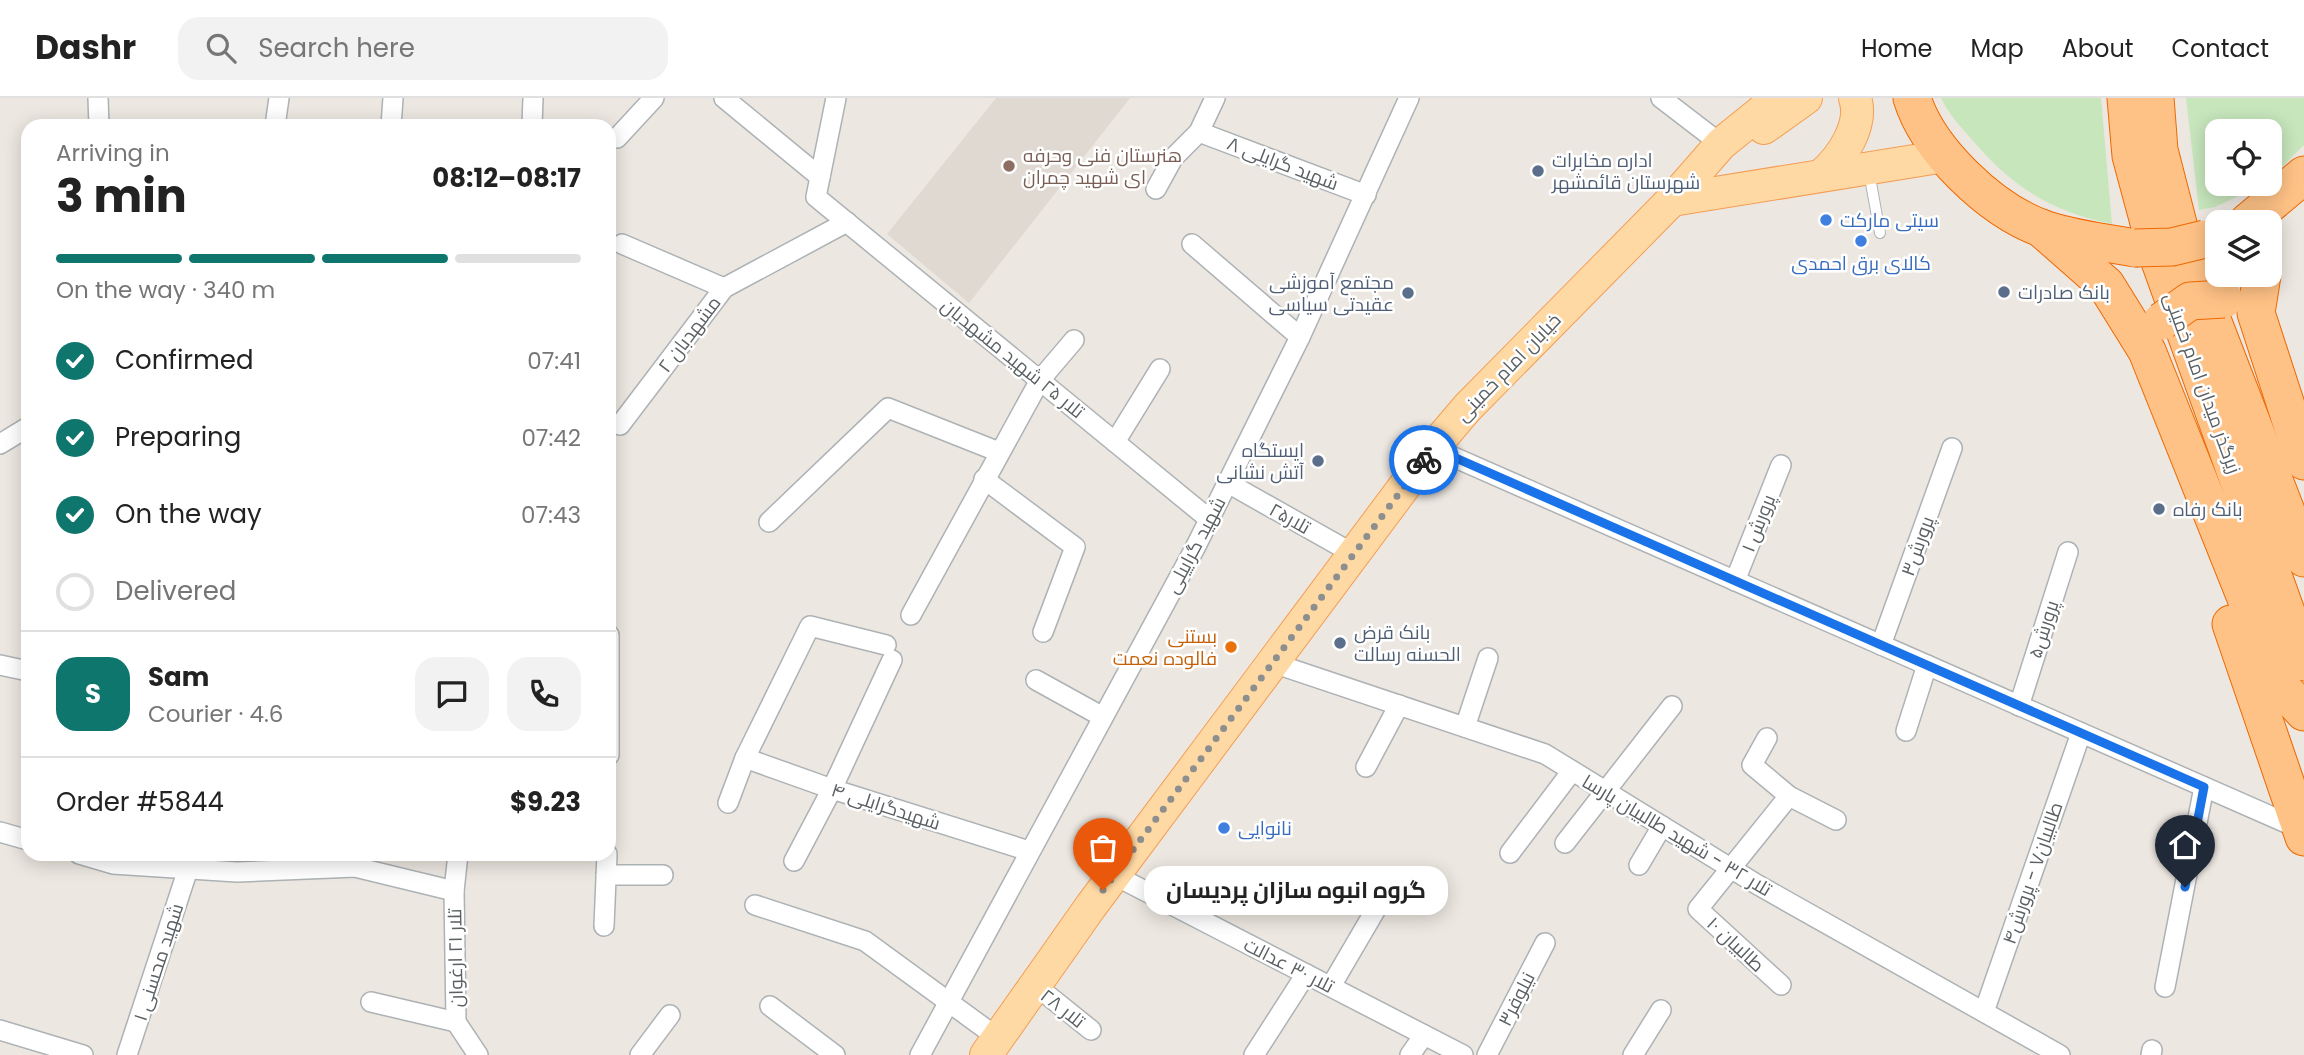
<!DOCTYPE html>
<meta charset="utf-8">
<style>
body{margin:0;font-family:Poppins,Cairo,sans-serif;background:#f2f2f2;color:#222;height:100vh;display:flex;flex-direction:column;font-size:26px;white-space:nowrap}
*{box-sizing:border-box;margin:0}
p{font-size:23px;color:#767676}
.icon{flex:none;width:38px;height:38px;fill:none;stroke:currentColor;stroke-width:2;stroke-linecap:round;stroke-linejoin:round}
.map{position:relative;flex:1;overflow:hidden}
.side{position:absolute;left:21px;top:21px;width:595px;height:742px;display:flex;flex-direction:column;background:#fff;border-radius:21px;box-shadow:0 4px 18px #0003}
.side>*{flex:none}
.fabs{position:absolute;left:2205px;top:21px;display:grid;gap:14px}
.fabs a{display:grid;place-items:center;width:77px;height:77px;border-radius:14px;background:#fff;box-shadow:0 4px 18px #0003;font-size:35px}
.pin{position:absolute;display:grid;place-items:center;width:60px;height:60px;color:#fff;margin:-72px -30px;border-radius:50% 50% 50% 0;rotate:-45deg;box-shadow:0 0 7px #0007}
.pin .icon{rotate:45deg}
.courier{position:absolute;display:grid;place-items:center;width:70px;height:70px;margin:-35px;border:5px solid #1a73e8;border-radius:50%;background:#fff;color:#222;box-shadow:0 2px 9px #0007}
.bubble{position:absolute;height:49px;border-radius:21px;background:#fff;box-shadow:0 4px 18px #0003;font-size:23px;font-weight:700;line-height:49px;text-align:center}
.summary em{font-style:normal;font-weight:700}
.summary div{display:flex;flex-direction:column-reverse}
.summary{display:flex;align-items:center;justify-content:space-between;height:119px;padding:0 35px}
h1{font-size:46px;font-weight:700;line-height:52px}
.bar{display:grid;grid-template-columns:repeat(4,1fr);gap:10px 7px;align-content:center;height:84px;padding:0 35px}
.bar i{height:9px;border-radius:5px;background:#e0e0e0}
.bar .selected{background:#0f766e}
.bar p{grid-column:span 4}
.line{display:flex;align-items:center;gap:18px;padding:0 35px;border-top:2px solid #e0e0e0}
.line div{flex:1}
.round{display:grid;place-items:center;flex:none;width:74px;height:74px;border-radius:21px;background:#f2f2f2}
ol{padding:0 35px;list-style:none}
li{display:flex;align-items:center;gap:21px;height:77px}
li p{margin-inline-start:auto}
li .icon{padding:7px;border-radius:50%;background:#0f766e;color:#fff;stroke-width:4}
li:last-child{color:#767676}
li i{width:38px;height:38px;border:4px solid #e0e0e0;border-radius:50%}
header{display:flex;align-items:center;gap:42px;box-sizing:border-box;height:98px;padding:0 35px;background:#fff;border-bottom:2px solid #e0e0e0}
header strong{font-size:33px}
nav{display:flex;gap:38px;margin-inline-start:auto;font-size:24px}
.search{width:490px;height:63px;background:#f2f2f2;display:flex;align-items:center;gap:18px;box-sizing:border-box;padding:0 24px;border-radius:21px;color:#767676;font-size:26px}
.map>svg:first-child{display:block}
.education{fill:#dfd9d2}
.green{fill:#c7e6bc}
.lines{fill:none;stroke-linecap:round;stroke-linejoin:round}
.lane-casing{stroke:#adb2b5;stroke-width:12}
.street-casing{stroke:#adb2b5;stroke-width:22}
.primary-casing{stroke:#f49e53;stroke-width:34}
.highway-casing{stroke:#ee6800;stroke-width:39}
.lane{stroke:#fff;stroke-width:10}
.street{stroke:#fff;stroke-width:19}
.primary{stroke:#ffd9a4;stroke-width:32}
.highway{stroke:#ffc286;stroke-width:37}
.highway-bridge-casing{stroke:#ee6800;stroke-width:39;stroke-linecap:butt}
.highway-bridge{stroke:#ffc286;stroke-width:37}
.done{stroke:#8d8f8f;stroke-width:7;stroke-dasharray:0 12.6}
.route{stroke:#1a73e8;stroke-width:9}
.education-dot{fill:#8d6e63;stroke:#fff;stroke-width:2.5}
.service-dot{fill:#5c6f8a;stroke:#fff;stroke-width:2.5}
.shop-dot{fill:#3f7fe0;stroke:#fff;stroke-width:2.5}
.food-dot{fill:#e8710a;stroke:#fff;stroke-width:2.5}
.labels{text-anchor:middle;stroke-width:5;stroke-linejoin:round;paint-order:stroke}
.education-label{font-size:19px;fill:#785e54;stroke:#fff;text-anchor:start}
.service-label{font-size:19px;fill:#4e5e75;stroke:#fff;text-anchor:start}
.street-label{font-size:19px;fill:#5a6063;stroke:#fff}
.shop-label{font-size:19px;fill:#366cbe;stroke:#fff;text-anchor:start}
.food-label{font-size:19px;fill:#c56008;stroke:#fff;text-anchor:end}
</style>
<header>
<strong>Dashr</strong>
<div class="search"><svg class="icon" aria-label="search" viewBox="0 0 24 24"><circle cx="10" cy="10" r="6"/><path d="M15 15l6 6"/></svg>Search here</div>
<nav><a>Home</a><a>Map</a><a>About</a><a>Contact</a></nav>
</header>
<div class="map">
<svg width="2304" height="957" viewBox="0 0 2304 957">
<rect width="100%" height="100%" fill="#ede7e1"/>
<path class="education" d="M996,0H1130L969,205L887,136Z"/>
<g class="green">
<path d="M1941,0H2101L2112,126C2052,114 2014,90 1974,44C1962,30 1949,17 1941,0Z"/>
<path d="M2186,0H2304V47L2270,81V33H2217V86H2264L2215,109L2199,112Z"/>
</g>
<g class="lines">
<defs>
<path id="lane" d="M1869,74L1880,135"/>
<g id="street">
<path d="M98,0L99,28"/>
<path d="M724,0L820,79"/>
<path d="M836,0L816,99L1209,421"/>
<path d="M1661,0L1721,46"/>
<path d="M275,28L279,0"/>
<path d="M391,28L393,0"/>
<path d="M532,28L533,0"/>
<path d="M1199,34L1366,97"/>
<path d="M617,40L654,0"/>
<path d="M1156,91L1173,60L1199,34L1215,0"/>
<path d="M622,146L724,190"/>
<path d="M1192,146L1300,239"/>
<path d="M620,327L724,190L847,124"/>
<path d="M1115,344L1160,271"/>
<path d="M0,346L28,329"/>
<path d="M1433,350L2300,731"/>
<path d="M984,381L1075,449L1043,534"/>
<path d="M1228,385L1352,455"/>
<path d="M769,424L888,310L999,354"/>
<path d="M1735,483L1781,367"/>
<path d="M911,517L1040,282L1074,242"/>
<path d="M609,537V657"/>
<path d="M1881,547L1952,350"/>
<path d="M1273,565L1545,656L1758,787L2060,957"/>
<path d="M0,567L28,573"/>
<path d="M1036,582L1103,619"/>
<path d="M2019,608L2068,454"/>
<path d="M1465,629L1488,560"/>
<path d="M1906,633L1927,567"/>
<path d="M1767,640L1752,667L1789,698"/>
<path d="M745,660L832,691L1029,753"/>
<path d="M1366,669L1399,607"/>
<path d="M728,705L745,660L810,528L886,547"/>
<path d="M0,734L28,742"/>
<path d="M1565,745L1672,608"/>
<path d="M1510,755L1572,673"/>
<path d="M79,756L113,766L237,774L355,769L454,793"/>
<path d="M458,756L454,793L456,924L478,957"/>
<path d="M794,763L832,691L892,562"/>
<path d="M1639,767L1662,728"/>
<path d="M606,777H663"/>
<path d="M1114,777L1463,957"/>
<path d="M755,807L865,843L998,940"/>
<path d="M604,828L607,756"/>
<path d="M1035,887L1091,932"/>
<path d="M1781,887L1698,811L1789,698L1836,722"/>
<path d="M1331,888L1393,782"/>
<path d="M2165,889L2204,689"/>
<path d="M371,904L456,924"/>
<path d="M770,908L835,957"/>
<path d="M1984,914L2081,635"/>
<path d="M0,932L83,957"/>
<path d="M127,957L188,771"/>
<path d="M640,957L670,917"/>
<path d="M920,957L1195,450L1300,239L1409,0"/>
<path d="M1254,957L1306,876"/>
<path d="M1410,957L1424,937"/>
<path d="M1487,957L1545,845"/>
<path d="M1633,957L1661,912"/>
<path d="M2151,957L2152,952"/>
</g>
<g id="primary">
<path d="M1764,30L1806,0"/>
<path d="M1823,76C1842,59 1864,27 1855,0"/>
<path d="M1672,102L1945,58"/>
<path d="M986,957L1091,808L1433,350L1467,310L1672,102L1721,46L1778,0"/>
</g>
<g id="highway">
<path d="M1912,0C1928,52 1990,111 2041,130C2070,141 2105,144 2135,150"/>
<path d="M2126,0L2131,58L2158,158L2304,564"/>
<path d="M2155,0L2159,52L2184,149L2304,460"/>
<path d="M2248,124L2304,77"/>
<path d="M2041,130L2106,187L2147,253L2282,590L2304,614"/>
<path d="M2262,177L2256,215L2304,363"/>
<path d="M2231,526L2304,739"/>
</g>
</defs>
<use href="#lane" class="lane-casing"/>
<use href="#street" class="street-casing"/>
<use href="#primary" class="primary-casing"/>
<use href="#highway" class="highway-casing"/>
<use href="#lane" class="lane"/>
<use href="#street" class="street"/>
<use href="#primary" class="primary"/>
<use href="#highway" class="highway"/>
<defs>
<g id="highway-bridge">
<path d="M2135,150L2172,149L2205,141"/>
<path d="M2162,223L2190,203L2224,201"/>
</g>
</defs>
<use href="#highway-bridge" class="highway-bridge-casing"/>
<use href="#highway-bridge" class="highway-bridge"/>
</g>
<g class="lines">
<path class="done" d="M1103,792L1424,362"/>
<path class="route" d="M1424,362L1433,350L2204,689L2185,789"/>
</g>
<circle class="education-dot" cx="1009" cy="68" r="7"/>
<g class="service-dot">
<circle cx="1538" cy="73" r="7"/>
<circle cx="2004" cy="194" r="7"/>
<circle cx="1408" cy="195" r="7"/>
<circle cx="1318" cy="363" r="7"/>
<circle cx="2159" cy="411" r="7"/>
<circle cx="1340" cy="545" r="7"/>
</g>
<g class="shop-dot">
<circle cx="1826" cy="122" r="7"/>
<circle cx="1861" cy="143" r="7"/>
<circle cx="1224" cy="730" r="7"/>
</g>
<circle class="food-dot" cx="1231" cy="549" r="7"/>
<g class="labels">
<g class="education-label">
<text x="1023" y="64">هنرستان فنی وحرفه<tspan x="1023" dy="22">ای شهید چمران</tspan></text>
</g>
<g class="service-label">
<text x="1552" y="69">اداره مخابرات<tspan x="1552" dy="22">شهرستان قائمشهر</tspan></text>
<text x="1394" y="191" text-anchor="end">مجتمع آموزشی<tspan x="1394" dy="22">عقیدتی سیاسی</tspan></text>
<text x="2018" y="201">بانک صادرات</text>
<text x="1304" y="359" text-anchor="end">ایستگاه<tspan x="1304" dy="22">آتش نشانی</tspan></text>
<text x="2173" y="418">بانک رفاه</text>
<text x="1354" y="541">بانک قرض<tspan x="1354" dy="22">الحسنه رسالت</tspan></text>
</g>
<g class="street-label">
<text transform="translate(1283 65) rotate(21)" y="7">شهید گرایلی ۸</text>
<text transform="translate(689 236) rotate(-53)" y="7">مشهدبان ۲</text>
<text transform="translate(1013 260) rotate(39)" y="7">تلار ۲۵ شهید مشهدبان</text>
<text transform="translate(1508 269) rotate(-46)" y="7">خیابان امام خمینی</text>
<text transform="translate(2203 285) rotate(70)" y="7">زیرگذر میدان امام خمینی</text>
<text transform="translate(1290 420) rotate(29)" y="7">تلار۲۵</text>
<text transform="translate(1758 425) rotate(-68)" y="7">پرورش ۱</text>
<text transform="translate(1195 447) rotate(-62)" y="7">شهید گراییلی</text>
<text transform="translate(1917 448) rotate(-70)" y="7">پرورش۳</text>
<text transform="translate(2043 531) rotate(-72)" y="7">پرورش۵</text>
<text transform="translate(886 708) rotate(18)" y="7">شهیدگرایلی ۴</text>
<text transform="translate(1677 737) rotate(31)" y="7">تلار ۳۲ - شهید طالبیان پارسا</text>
<text transform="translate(2032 775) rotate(-71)" y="7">طالبیان۷ - پرورش۴</text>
<text transform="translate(1736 846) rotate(43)" y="7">طالبیان ۱۰</text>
<text transform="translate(455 860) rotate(-91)" y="7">تلار ۲۱ ارغوان</text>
<text transform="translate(158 864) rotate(-72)" y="7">شهید محسنی ۱</text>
<text transform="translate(1289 867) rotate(27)" y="7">تلار ۳۰ عدالت</text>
<text transform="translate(1516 901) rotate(-63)" y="7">نیلوفر۳</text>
<text transform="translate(1063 910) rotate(38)" y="7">تلار ۲۸</text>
</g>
<g class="shop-label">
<text x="1840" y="129">سیتی مارکت</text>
<text x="1861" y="172" text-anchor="middle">کالای برق احمدی</text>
<text x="1238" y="737">نانوایی</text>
</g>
<g class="food-label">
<text x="1217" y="545">بستنی<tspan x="1217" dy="22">فالوده نعمت</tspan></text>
</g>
</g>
</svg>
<div class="fabs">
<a><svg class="icon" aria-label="locate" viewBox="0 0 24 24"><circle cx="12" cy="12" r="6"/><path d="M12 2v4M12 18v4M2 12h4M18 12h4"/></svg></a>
<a><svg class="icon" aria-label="layers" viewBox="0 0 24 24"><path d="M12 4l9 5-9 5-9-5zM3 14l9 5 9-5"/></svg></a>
</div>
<div class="pin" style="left:1103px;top:792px;background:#ea580c"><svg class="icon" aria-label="bag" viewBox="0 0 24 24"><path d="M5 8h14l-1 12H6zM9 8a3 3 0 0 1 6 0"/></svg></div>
<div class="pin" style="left:2185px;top:789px;background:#1f2937"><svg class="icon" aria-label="home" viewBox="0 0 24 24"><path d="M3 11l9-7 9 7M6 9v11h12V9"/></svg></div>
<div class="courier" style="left:1424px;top:362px"><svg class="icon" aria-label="bike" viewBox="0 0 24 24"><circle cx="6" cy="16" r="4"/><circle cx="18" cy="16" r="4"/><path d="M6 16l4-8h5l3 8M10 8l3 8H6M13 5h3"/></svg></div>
<div class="bubble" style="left:1144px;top:768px;width:304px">گروه انبوه سازان پردیسان</div>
<section class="side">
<div class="summary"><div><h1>3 min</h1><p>Arriving in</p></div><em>08:12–08:17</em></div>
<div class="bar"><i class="selected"></i><i class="selected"></i><i class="selected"></i><i></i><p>On the way · 340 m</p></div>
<ol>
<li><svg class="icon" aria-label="check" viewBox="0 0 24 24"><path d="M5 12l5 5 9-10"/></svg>Confirmed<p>07:41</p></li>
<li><svg class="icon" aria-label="check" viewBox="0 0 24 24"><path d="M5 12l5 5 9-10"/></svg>Preparing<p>07:42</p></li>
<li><svg class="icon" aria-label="check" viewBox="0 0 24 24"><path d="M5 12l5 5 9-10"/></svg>On the way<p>07:43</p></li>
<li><i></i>Delivered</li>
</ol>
<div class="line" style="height:126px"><b class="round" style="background:#0f766e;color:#fff">S</b><div><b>Sam</b><p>Courier · 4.6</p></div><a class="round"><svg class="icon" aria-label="chat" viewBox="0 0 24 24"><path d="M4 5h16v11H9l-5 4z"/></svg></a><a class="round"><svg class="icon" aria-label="phone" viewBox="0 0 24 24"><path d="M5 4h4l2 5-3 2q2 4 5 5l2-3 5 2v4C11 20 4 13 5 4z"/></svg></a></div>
<div class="line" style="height:91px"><div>Order #5844</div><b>$9.23</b></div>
</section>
</div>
